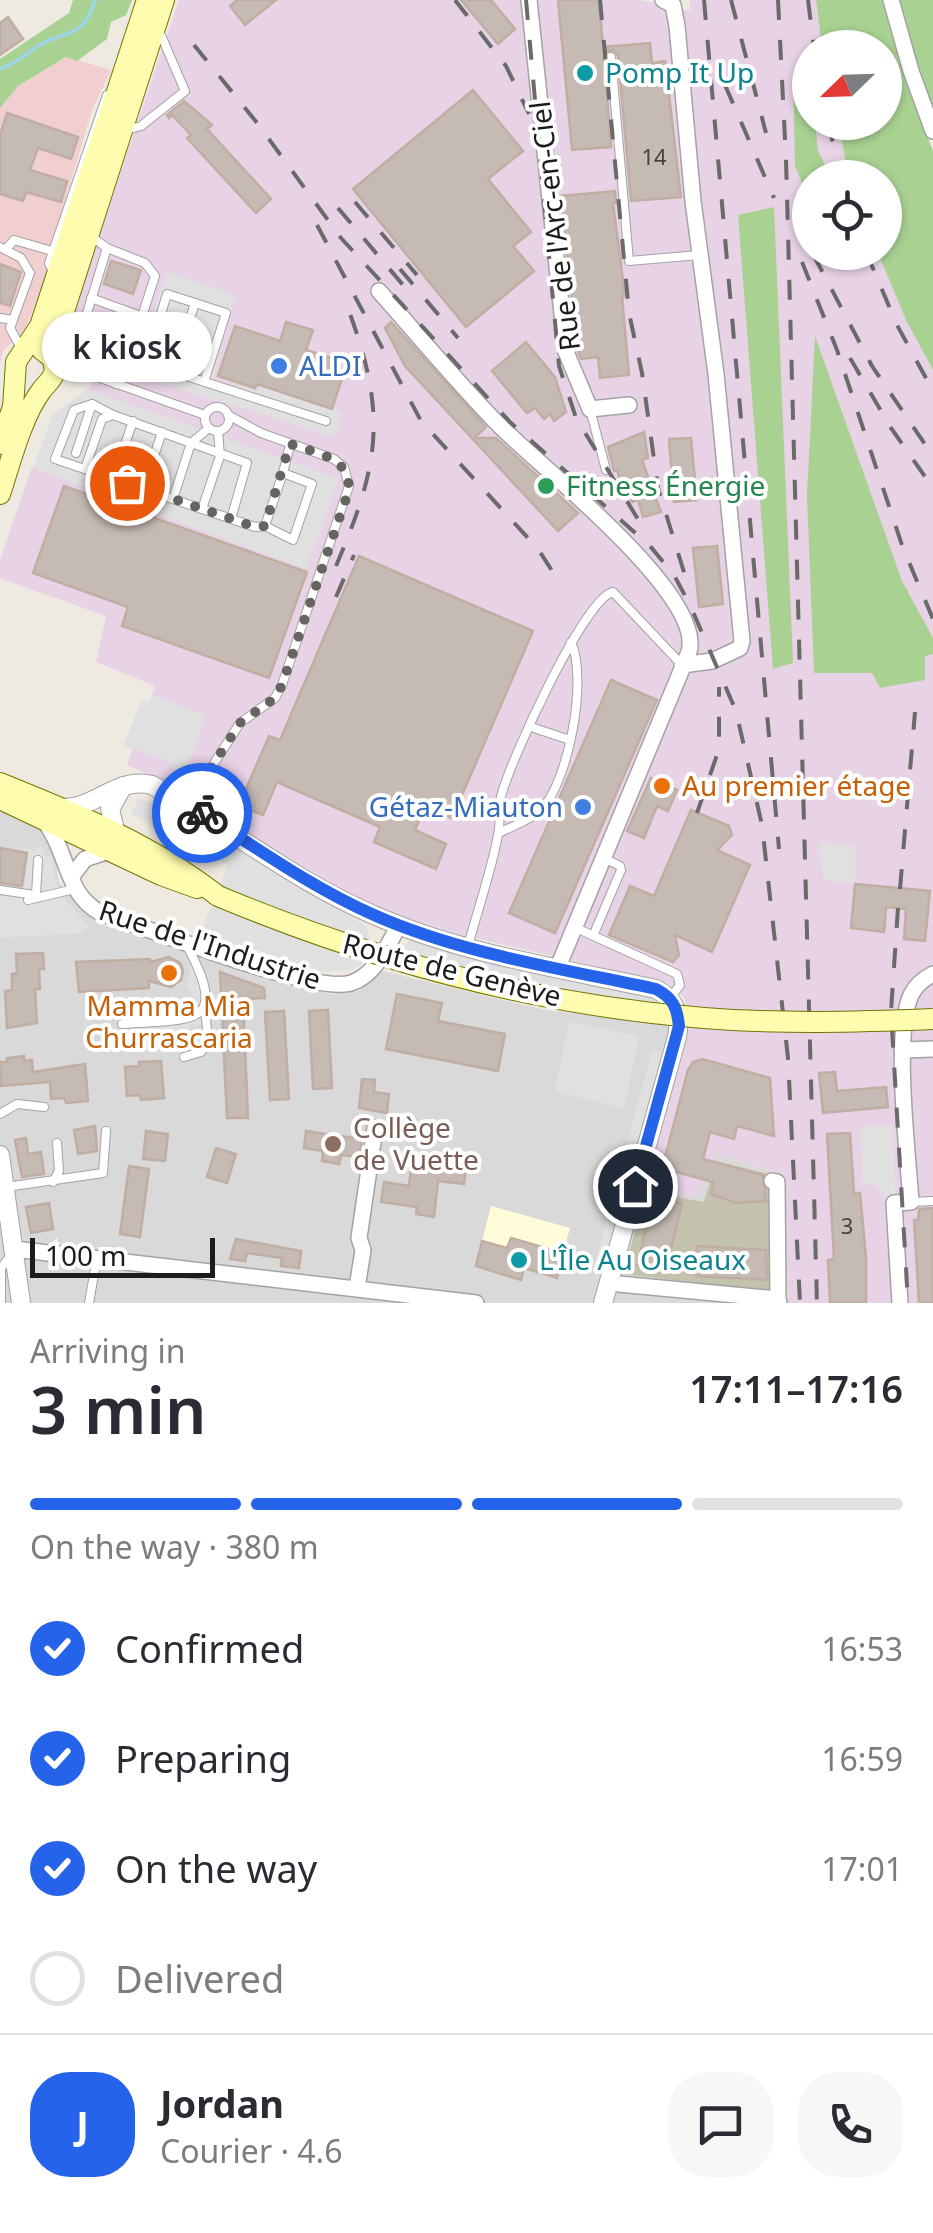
<!DOCTYPE html>
<meta charset="utf-8">
<style>
body{margin:0;font-family:"Noto Sans",sans-serif;background:#f7f7f7;color:#2b2b33;height:100vh;display:flex;flex-direction:column;font-size:38px;white-space:nowrap}
*{box-sizing:border-box;margin:0}
p{font-size:32px;color:#7c7c81}
.icon{flex:none;width:55px;height:55px;fill:none;stroke:currentColor;stroke-width:2;stroke-linecap:round;stroke-linejoin:round}
.map{position:relative;height:1303px;overflow:hidden}
.side{display:flex;flex-direction:column;background:#fff;flex:1}
.side>*{flex:none}
.needle{width:65px;rotate:247deg}
.tools{position:absolute;left:792px;top:30px;display:grid;gap:20px}
.tools a{display:grid;place-items:center;width:110px;height:110px;border-radius:50%;background:#fff;box-shadow:0 2px 8px #0004;font-size:50px}
.scale{position:absolute;left:30px;bottom:25px;width:185px;box-sizing:border-box;padding-left:10px;border:5px solid #1c1c1c;border-top:0;font-size:28px;line-height:35px;white-space:nowrap;color:#1c1c1c;-webkit-text-stroke:8px #fff;paint-order:stroke}
.pin{position:absolute;display:grid;place-items:center;width:85px;height:85px;color:#fff;margin:-42px;border:5px solid #fff;border-radius:50%;box-shadow:0 2px 10px #0007}
.courier{position:absolute;display:grid;place-items:center;width:100px;height:100px;margin:-50px;border:8px solid #2563eb;border-radius:50%;background:#fff;color:#222;box-shadow:0 2px 12px #0007}
.bubble{position:absolute;height:70px;border-radius:35px;background:#fff;box-shadow:0 2px 8px #0004;font-size:32px;font-weight:600;line-height:70px;text-align:center}
.head em{font-style:normal;font-weight:600}
.head div{display:flex;flex-direction:column-reverse}
.head{display:flex;align-items:center;justify-content:space-between;height:170px;padding:0 30px}
h1{font-size:65px;font-weight:600;line-height:75px}
.bar{display:grid;grid-template-columns:repeat(4,1fr);gap:15px 10px;align-content:center;height:120px;padding:0 30px}
.bar i{height:12px;border-radius:8px;background:#e1e1e2}
.bar .on{background:#2563eb}
.bar p{grid-column:span 4}
.line{display:flex;align-items:center;gap:25px;padding:0 30px;border-top:2px solid #e1e1e2}
.line div{flex:1}
.round{display:grid;place-items:center;flex:none;width:105px;height:105px;border-radius:40px;background:#f7f7f7}
ol{padding:0 30px;list-style:none}
li{display:flex;align-items:center;gap:30px;height:110px}
li p{margin-inline-start:auto}
li .icon{padding:10px;border-radius:50%;background:#2563eb;color:#fff;stroke-width:4}
li:last-child{color:#7c7c81}
li i{width:55px;height:55px;border:5px solid #e1e1e2;border-radius:50%}
.map>svg:first-child{display:block}
.residential{fill:#dad9d9}
.commercial{fill:#f1cecf}
.industrial{fill:#e8d2e5}
.education{fill:#fffdd9}
.construction{fill:#c3c2ac}
.forest{fill:#a9d192}
.parking{fill:#e0e0e0}
.lines{fill:none;stroke-linecap:round;stroke-linejoin:round}
.stream{stroke:#9dd5e0;stroke-width:4}
.building{fill:#c6bab4;stroke:#c1aea2;stroke-width:2.5}
.service-casing{stroke:#a3a3a3;stroke-width:10}
.minor-casing{stroke:#a3a3a3;stroke-width:18}
.tertiary-casing{stroke:#a3a3a3;stroke-width:20}
.secondary-casing{stroke:#717600;stroke-width:22}
.service{stroke:#fff;stroke-width:8}
.minor{stroke:#fff;stroke-width:15}
.tertiary{stroke:#fff;stroke-width:18}
.secondary{stroke:#fefdaf;stroke-width:20}
.rail{stroke:#6a6a6a;stroke-width:4;stroke-dasharray:20 20;stroke-linecap:butt}
.secondary-bridge-casing{stroke:#717600;stroke-width:22;stroke-linecap:butt}
.secondary-bridge{stroke:#fefdaf;stroke-width:20}
.done{stroke:#666461;stroke-width:10;stroke-dasharray:0 18}
.route{stroke:#2563eb;stroke-width:12}
.culture-dot{fill:#0f9aa8;stroke:#fff;stroke-width:4}
.shop-dot{fill:#3f7fe0;stroke:#fff;stroke-width:4}
.leisure-dot{fill:#2e9e5b;stroke:#fff;stroke-width:4}
.food-dot{fill:#e8710a;stroke:#fff;stroke-width:4}
.education-dot{fill:#8d6e63;stroke:#fff;stroke-width:4}
.labels{text-anchor:middle;stroke-width:8;stroke-linejoin:round;paint-order:stroke}
.number-label{font-size:22px;fill:#464442}
.culture-label{font-size:28px;fill:#0d838f;stroke:#fff;text-anchor:start}
.street-label{font-size:28px;fill:#1c1c1c;stroke:#fff}
.shop-label{font-size:28px;fill:#366cbe;stroke:#fff;text-anchor:start}
.leisure-label{font-size:28px;fill:#27864d;stroke:#fff;text-anchor:start}
.food-label{font-size:28px;fill:#c56008;stroke:#fff;text-anchor:start}
.education-label{font-size:28px;fill:#785e54;stroke:#fff;text-anchor:start}
</style>
<div class="map">
<svg width="933" height="1303" viewBox="0 0 933 1303">
<rect width="100%" height="100%" fill="#eee9e1"/>
<path class="residential" d="M0,811L33,823L48,838L56,854L58,881L87,914L160,939L167,946L331,994L359,991L382,971L545,1010L687,1025L713,1153L782,1175L789,1303H0Z"/>
<path class="commercial" d="M67,57L111,70L92,110L54,238L47,274L25,329L3,351L0,364V108L18,86Z"/>
<path class="industrial" d="M179,0H640L691,11L689,0H816L822,47L810,48V122L838,123L849,177L810,178V252L878,253L906,320L933,370V1303H789L782,1174L713,1153L696,1198L647,1183L687,1025L770,1031L688,1008L683,996L667,983L458,934L369,905L227,821L178,788L127,765L155,686L96,662L106,616L0,578V560L31,470L86,399L95,371L70,359L64,340Z"/>
<path class="education" d="M491,1206L570,1228L563,1253L511,1238L507,1248L482,1241Z"/>
<path class="construction" d="M716,1161L780,1177L784,1293L623,1274L646,1192L704,1202Z"/>
<g class="forest">
<path d="M73,0H132L126,15L111,22L107,39L77,61L66,57L18,86L0,108V59L69,13Z"/>
<path d="M816,0H882L903,75L933,151V370L906,320L878,253L885,252V178L849,177L838,123L885,122V48L822,47Z"/>
<path d="M896,0H933V112Z"/>
<path d="M801,70L810,90V122L815,123L818,151L831,177L810,178V202L795,166L793,72Z"/>
<path d="M774,207L793,663L773,669L738,215Z"/>
<path d="M815,336L902,581L933,638V654L925,656V680L880,688L872,673H814L807,495Z"/>
</g>
<g class="parking">
<path d="M167,272L236,295L213,380L255,391L262,387L341,413L335,437L132,374Z"/>
<path d="M88,389L339,479L306,569L33,468L53,414Z"/>
<path d="M152,695L206,715L188,765L198,780L192,788L165,759L123,746L141,702L150,701Z"/>
<path d="M139,798L170,810L366,926L372,943L363,962L351,970L324,972L201,932L228,865L131,814Z"/>
<path d="M818,842L855,846V884L824,880Z"/>
<path d="M36,846L44,848V855L52,856L56,883L68,903L89,926L82,933L0,938V896L21,895L27,854L22,852L23,848L34,851Z"/>
<path d="M413,934L654,992L664,1004L560,993L401,952Z"/>
<path d="M197,961L203,1024L189,1025V1035L120,1038L118,1018H154V1010L188,1006L196,999L186,986L190,973L188,967Z"/>
<path d="M570,1021L639,1037L624,1108L554,1091Z"/>
<path d="M652,1050L663,1052L603,1268L594,1267Z"/>
<path d="M892,1125L896,1196L887,1197L873,1183L863,1184L860,1127Z"/>
</g>
<g class="lines">
<path class="stream" d="M0,69C15,63 23,57 35,48C62,28 82,44 95,0"/>
</g>
<g class="building">
<path d="M237,0H276L245,25L230,6Z"/>
<path d="M461,0H491L515,29L498,44Z"/>
<path d="M558,0H599L603,47L650,43L652,63L665,61L681,197L631,201L618,56L613,50L606,52L604,58L611,147L572,150Z"/>
<path d="M8,17L23,39L0,55V23Z"/>
<path d="M473,90L523,151L488,179L531,232L513,246L534,271L466,327L353,189Z"/>
<path d="M184,101L212,125L207,129L271,199L256,213L187,138L191,135L172,115L169,118L167,115Z"/>
<path d="M7,113L78,137L71,159L38,148L30,170L67,181L61,202L26,192L23,201L0,194V135Z"/>
<path d="M615,191L616,203H613L625,296H622L629,375L600,378L598,357L581,359L577,349L561,196Z"/>
<path d="M111,261L141,270L133,294L104,284Z"/>
<path d="M0,264L21,272L10,306L0,303Z"/>
<path d="M286,322L313,330L306,350L338,360L334,372L343,375L332,409L257,384L255,388L218,376L235,326L280,341Z"/>
<path d="M391,322L486,427L474,438H496L578,513L558,531L405,366L385,328Z"/>
<path d="M526,342L555,377L566,412L554,421L550,414L544,419L535,408L527,413L492,371Z"/>
<path d="M644,432L648,458L642,460L661,512L643,517L638,500L632,502L626,481L621,483L617,470L614,471L608,447Z"/>
<path d="M691,438L697,500L674,502L669,439Z"/>
<path d="M64,486L307,572L269,678L122,626L128,607L33,573Z"/>
<path d="M717,546L723,604L699,607L693,548Z"/>
<path d="M359,556L533,631L452,818L425,806L415,830L446,844L436,869L374,842L380,827L277,782L263,815L239,805L269,736L280,740Z"/>
<path d="M611,680L657,700L555,933L509,913Z"/>
<path d="M651,778L677,790L668,811L657,806L644,838L627,831Z"/>
<path d="M691,810L729,826L732,835L717,850L750,865L712,952L675,935L679,955L673,962L609,935L630,886L654,896Z"/>
<path d="M0,848L27,853L22,886L0,883Z"/>
<path d="M855,884L930,891L925,941L904,939L906,909L886,907L884,932L851,928Z"/>
<path d="M43,953L44,969H39L40,989H35L37,1023L7,1028L5,991L12,990V974L17,973L16,954Z"/>
<path d="M169,957L180,963L183,970L181,980L171,987L149,981V988L79,992L76,962L150,959V962Z"/>
<path d="M220,972L264,988L265,998L243,999L248,1118H227Z"/>
<path d="M397,994L442,1003L438,1021L505,1034L498,1071L386,1049Z"/>
<path d="M328,1010L332,1088L313,1089L309,1011Z"/>
<path d="M284,1011L289,1099L270,1100L265,1012Z"/>
<path d="M24,1056V1061L32,1060L33,1072L85,1064L88,1101L66,1103L65,1098L51,1099L50,1082L1,1086L0,1062H7V1058Z"/>
<path d="M702,1059L770,1078L774,1136L737,1126L734,1139L710,1132L703,1159L763,1175L766,1201L736,1203L711,1194L713,1182L662,1168L688,1070L693,1062Z"/>
<path d="M161,1061L164,1098L141,1100L140,1095L127,1096L125,1067L139,1066V1062Z"/>
<path d="M835,1072L837,1091L886,1087L888,1107L823,1113L819,1073Z"/>
<path d="M362,1079L375,1080L374,1092L389,1094L387,1113L359,1108Z"/>
<path d="M95,1126L97,1151L78,1154L74,1130Z"/>
<path d="M146,1131L168,1134L165,1161L143,1159Z"/>
<path d="M306,1131L362,1139L359,1157L341,1155L339,1164L322,1161L323,1151L304,1148Z"/>
<path d="M850,1133L854,1193H860L866,1257V1303H830L828,1260L834,1259L827,1134Z"/>
<path d="M26,1138L28,1154L41,1152L44,1174L22,1177L15,1140Z"/>
<path d="M216,1148L236,1154L227,1183L207,1177Z"/>
<path d="M450,1156L467,1158L464,1184L438,1181L434,1217L416,1214L417,1207L381,1202L384,1182L409,1186L412,1159L449,1163Z"/>
<path d="M129,1166L149,1169L140,1237L120,1234Z"/>
<path d="M654,1196L682,1204L665,1273L637,1266Z"/>
<path d="M49,1203L53,1229L31,1233L26,1207Z"/>
<path d="M933,1208V1303H919L914,1220H918L919,1209Z"/>
<path d="M511,1238L563,1253L557,1278L524,1268L521,1280L476,1266L482,1241L507,1248Z"/>
<path d="M236,1239L301,1251L299,1268L281,1266L282,1258L247,1253L245,1261L230,1259Z"/>
<path d="M697,1246L766,1250L767,1280L696,1276Z"/>
</g>
<g class="lines">
<defs>
<g id="service">
<path d="M611,57L629,261L699,255"/>
<path d="M126,130L141,126L185,91L160,33"/>
<path d="M0,247L21,258L30,273L13,320L0,318"/>
<path d="M107,248L145,263L155,276L124,372L116,384"/>
<path d="M6,249L14,240L52,251"/>
<path d="M52,270L49,263L107,95"/>
<path d="M91,298L143,317"/>
<path d="M13,320L10,328L21,348"/>
<path d="M83,327L134,345"/>
<path d="M56,355L80,336L107,248L92,237"/>
<path d="M55,362L205,415"/>
<path d="M173,372L195,303"/>
<path d="M204,382L226,313L167,294L146,363L326,421"/>
<circle cx="217" cy="419" r="12"/>
<path d="M590,409L606,470"/>
<path d="M113,415L92,404L74,410L55,459L255,527L265,526L293,540L312,484L283,473L265,526"/>
<path d="M76,453L92,404"/>
<path d="M85,469L102,419L113,415L247,463L231,519"/>
<path d="M283,473L290,445"/>
<path d="M113,479L133,421"/>
<path d="M143,489L162,432"/>
<path d="M173,499L191,443L209,428"/>
<path d="M202,509L220,456L218,431"/>
<path d="M531,727L570,740"/>
<path d="M188,804L240,723L275,698L282,685L349,486L344,467L334,459L261,433L228,415"/>
<path d="M499,833C512,826 531,820 541,810C569,781 588,678 571,642"/>
<path d="M0,890L35,895"/>
<path d="M36,895L38,860"/>
<path d="M28,900L74,889"/>
<path d="M574,927L677,974L680,985L671,997"/>
<path d="M593,936L621,870L620,866L602,857"/>
<path d="M468,946C478,909 491,872 498,835C501,823 498,809 501,797C508,765 585,597 613,592L682,665"/>
<path d="M122,1024C192,1019 232,1028 186,944"/>
<path d="M184,1057L201,1052L208,1041L205,1007"/>
<path d="M0,1114L17,1104L44,1107"/>
<path d="M53,1182L59,1171L57,1143"/>
<path d="M6,1187L103,1173L106,1131"/>
<path d="M911,1202L933,1201"/>
<path d="M1,1303V1268L12,1254"/>
<path d="M89,1303L97,1257"/>
</g>
<g id="minor">
<path d="M529,0L566,352L590,409L629,405"/>
<path d="M663,0L673,5L677,26L693,201L716,374L742,641L740,648L712,661L682,665"/>
<path d="M891,0L911,71L933,131"/>
<path d="M379,291C418,335 456,381 497,423C536,464 706,594 689,652L558,967"/>
<path d="M46,823C69,855 65,892 99,912C144,927 315,995 351,983C376,975 387,946 399,925"/>
<path d="M72,876L85,859L109,851"/>
<path d="M902,1050L933,1049"/>
<path d="M772,1181L777,1182L778,1299"/>
<path d="M14,1249L476,1303"/>
<path d="M608,1283L778,1299L779,1303"/>
<path d="M357,1288L363,1250L359,1238L375,1128"/>
<path d="M900,1303L894,1203L911,1202C908,1154 893,1035 911,995C916,985 923,979 933,974"/>
</g>
<g id="tertiary">
<path d="M62,808C95,809 117,776 152,785C227,826 296,882 376,916C463,954 563,969 656,989C676,1000 681,1015 677,1037L603,1303"/>
<path d="M115,830L110,809L123,786"/>
<path d="M0,1155L21,1303"/>
</g>
<g id="secondary">
<path d="M50,355L164,0"/>
<path d="M0,444L13,407L16,362L40,326L147,0"/>
<path d="M0,494C10,464 22,416 41,391C50,379 59,376 52,358L42,350"/>
<path d="M0,783C79,815 150,843 218,896"/>
<path d="M0,799L161,875L197,888"/>
</g>
</defs>
<use href="#service" class="service-casing"/>
<use href="#minor" class="minor-casing"/>
<use href="#tertiary" class="tertiary-casing"/>
<use href="#secondary" class="secondary-casing"/>
<use href="#service" class="service"/>
<use href="#minor" class="minor"/>
<use href="#tertiary" class="tertiary"/>
<use href="#secondary" class="secondary"/>
<g class="rail">
<path d="M455,0L506,66L529,114"/>
<path d="M526,0L559,366L576,418L644,529"/>
<path d="M600,0L629,313L642,373L658,488L687,582"/>
<path d="M704,0L779,849"/>
<path d="M731,0L766,133"/>
<path d="M778,0L786,159L817,1303"/>
<path d="M808,0L814,48"/>
<path d="M194,45L258,124L341,238L510,422L650,546L674,575L690,605L736,711L762,825L788,1058L800,1303"/>
<path d="M725,85L774,198"/>
<path d="M828,122L841,178"/>
<path d="M355,202L417,275"/>
<path d="M338,208L403,285"/>
<path d="M807,223L810,230"/>
<path d="M317,225L421,421L538,549L558,580"/>
<path d="M866,252L897,325L933,391"/>
<path d="M813,254L872,366L933,456"/>
<path d="M802,262L837,350L903,548L933,619"/>
<path d="M400,269L458,338"/>
<path d="M850,358L891,428L933,488"/>
<path d="M336,566C378,467 388,418 350,314"/>
<path d="M336,597L354,555"/>
<path d="M697,813L719,749V687"/>
<path d="M900,889L915,712"/>
<path d="M898,908L891,1011L908,1303"/>
</g>
<defs>
<path id="secondary-bridge" d="M218,896C374,961 535,1005 704,1018C780,1024 857,1022 933,1019"/>
</defs>
<use href="#secondary-bridge" class="secondary-bridge-casing"/>
<use href="#secondary-bridge" class="secondary-bridge"/>
</g>
<g class="lines">
<path class="done" d="M127,483L255,527L265,526L290,444C316,453 354,458 348,493L282,685L275,698L240,723L188,804L202,813"/>
<path class="route" d="M202,813C258,849 313,888 374,915C462,954 563,969 656,989C673,998 677,1007 679,1026L635,1186"/>
</g>
<g class="culture-dot">
<circle cx="585" cy="73" r="10"/>
<circle cx="519" cy="1260" r="10"/>
</g>
<g class="shop-dot">
<circle cx="279" cy="366" r="10"/>
<circle cx="583" cy="807" r="10"/>
</g>
<circle class="leisure-dot" cx="546" cy="486" r="10"/>
<g class="food-dot">
<circle cx="662" cy="786" r="10"/>
<circle cx="169" cy="973" r="10"/>
</g>
<circle class="education-dot" cx="333" cy="1144" r="10"/>
<g class="labels">
<g class="number-label">
<text x="654" y="165">14</text>
<text x="847" y="1234">3</text>
</g>
<g class="culture-label">
<text x="605" y="83">Pomp It Up</text>
<text x="539" y="1270">L'Île Au Oiseaux</text>
</g>
<g class="street-label">
<text transform="translate(555 226) rotate(-97)" y="10">Rue de l'Arc-en-Ciel</text>
<text transform="translate(210 945) rotate(18)" y="10">Rue de l'Industrie</text>
<text transform="translate(452 970) rotate(14)" y="10">Route de Genève</text>
</g>
<g class="shop-label">
<text x="299" y="376">ALDI</text>
<text x="563" y="817" text-anchor="end">Gétaz-Miauton</text>
</g>
<g class="leisure-label">
<text x="566" y="496">Fitness Énergie</text>
</g>
<g class="food-label">
<text x="682" y="796">Au premier étage</text>
<text x="169" y="1016" text-anchor="middle">Mamma Mia<tspan x="169" dy="32">Churrascaria</tspan></text>
</g>
<g class="education-label">
<text x="353" y="1138">Collège<tspan x="353" dy="32">de Vuette</tspan></text>
</g>
</g>
</svg>
<div class="tools">
<a><svg class="needle" viewBox="-14 -14 28 28"><path d="M0-13l5 13h-10z" fill="#e53935"/><path d="M0 13l5-13h-10z" fill="#7c7c81"/></svg></a>
<a><svg class="icon" aria-label="locate" viewBox="0 0 24 24"><circle cx="12" cy="12" r="6"/><path d="M12 2v4M12 18v4M2 12h4M18 12h4"/></svg></a>
</div>
<div class="scale">100 m</div>
<div class="pin" style="left:127px;top:483px;background:#ea580c"><svg class="icon" aria-label="bag" viewBox="0 0 24 24"><path d="M5 8h14l-1 12H6zM9 8a3 3 0 0 1 6 0"/></svg></div>
<div class="pin" style="left:635px;top:1186px;background:#1f2937"><svg class="icon" aria-label="home" viewBox="0 0 24 24"><path d="M3 11l9-7 9 7M6 9v11h12V9"/></svg></div>
<div class="courier" style="left:202px;top:813px"><svg class="icon" aria-label="bike" viewBox="0 0 24 24"><circle cx="6" cy="16" r="4"/><circle cx="18" cy="16" r="4"/><path d="M6 16l4-8h5l3 8M10 8l3 8H6M13 5h3"/></svg></div>
<div class="bubble" style="left:42px;top:312px;width:170px">k kiosk</div>
</div>
<section class="side">
<div class="head"><div><h1>3 min</h1><p>Arriving in</p></div><em>17:11–17:16</em></div>
<div class="bar"><i class="on"></i><i class="on"></i><i class="on"></i><i></i><p>On the way · 380 m</p></div>
<ol>
<li><svg class="icon" aria-label="check" viewBox="0 0 24 24"><path d="M5 12l5 5 9-10"/></svg>Confirmed<p>16:53</p></li>
<li><svg class="icon" aria-label="check" viewBox="0 0 24 24"><path d="M5 12l5 5 9-10"/></svg>Preparing<p>16:59</p></li>
<li><svg class="icon" aria-label="check" viewBox="0 0 24 24"><path d="M5 12l5 5 9-10"/></svg>On the way<p>17:01</p></li>
<li><i></i>Delivered</li>
</ol>
<div class="line" style="height:180px"><b class="round" style="background:#2563eb;color:#fff">J</b><div><b>Jordan</b><p>Courier · 4.6</p></div><a class="round"><svg class="icon" aria-label="chat" viewBox="0 0 24 24"><path d="M4 5h16v11H9l-5 4z"/></svg></a><a class="round"><svg class="icon" aria-label="phone" viewBox="0 0 24 24"><path d="M5 4h4l2 5-3 2q2 4 5 5l2-3 5 2v4C11 20 4 13 5 4z"/></svg></a></div>
</section>
